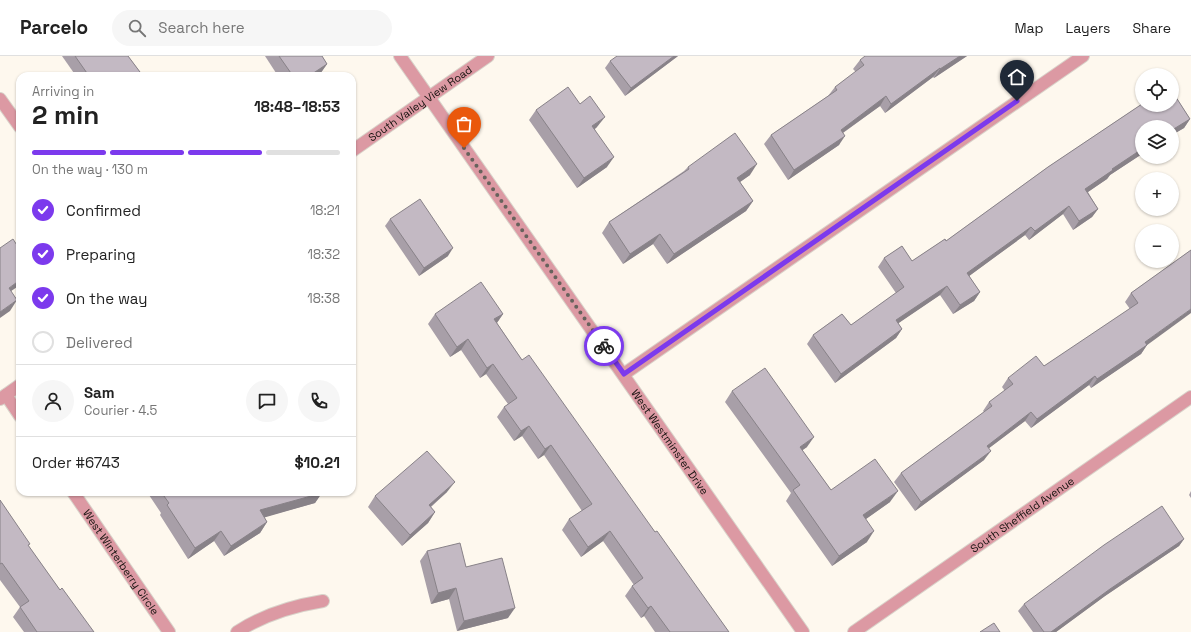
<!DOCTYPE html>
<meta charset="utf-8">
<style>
body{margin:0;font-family:"Space Grotesk",sans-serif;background:#f6f6f6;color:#222;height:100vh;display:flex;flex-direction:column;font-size:15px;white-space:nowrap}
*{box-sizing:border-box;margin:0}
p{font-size:13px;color:#767676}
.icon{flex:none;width:22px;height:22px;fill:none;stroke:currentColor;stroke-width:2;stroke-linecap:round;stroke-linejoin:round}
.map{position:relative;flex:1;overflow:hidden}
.side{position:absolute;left:16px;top:16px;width:340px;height:424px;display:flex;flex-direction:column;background:#fff;border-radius:12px;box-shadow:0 1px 3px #0004}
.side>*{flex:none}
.controls{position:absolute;left:1135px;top:12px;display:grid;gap:8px}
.controls a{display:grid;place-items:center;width:44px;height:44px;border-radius:50%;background:#fff;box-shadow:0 1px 3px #0004;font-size:20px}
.pin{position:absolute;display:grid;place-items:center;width:34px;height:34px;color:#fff;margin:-41px -17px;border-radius:50% 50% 50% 0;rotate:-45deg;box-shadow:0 0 4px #0007}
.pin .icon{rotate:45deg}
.courier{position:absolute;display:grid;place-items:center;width:40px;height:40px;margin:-20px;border:3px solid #7c3aed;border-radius:50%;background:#fff;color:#222;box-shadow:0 1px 5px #0007}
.overview em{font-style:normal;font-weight:600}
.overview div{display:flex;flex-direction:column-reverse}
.overview{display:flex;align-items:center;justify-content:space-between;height:68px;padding:0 16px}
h1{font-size:26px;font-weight:600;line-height:30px}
.bar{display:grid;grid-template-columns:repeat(4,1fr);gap:6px 4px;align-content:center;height:48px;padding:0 16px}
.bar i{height:5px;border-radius:3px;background:#e0e0e0}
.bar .current{background:#7c3aed}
.bar p{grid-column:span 4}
.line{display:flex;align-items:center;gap:10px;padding:0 16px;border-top:1px solid #e0e0e0}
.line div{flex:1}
.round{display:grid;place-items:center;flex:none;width:42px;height:42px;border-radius:21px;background:#f6f6f6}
ol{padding:0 16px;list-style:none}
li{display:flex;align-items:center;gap:12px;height:44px}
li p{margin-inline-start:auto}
li .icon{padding:4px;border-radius:50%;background:#7c3aed;color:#fff;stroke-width:4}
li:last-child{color:#767676}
li i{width:22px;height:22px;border:2px solid #e0e0e0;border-radius:50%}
header{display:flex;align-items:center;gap:24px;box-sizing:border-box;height:56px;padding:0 20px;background:#fff;border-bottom:1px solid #e0e0e0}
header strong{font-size:19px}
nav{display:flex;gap:22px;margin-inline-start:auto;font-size:14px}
.search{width:280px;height:36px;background:#f6f6f6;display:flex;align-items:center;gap:10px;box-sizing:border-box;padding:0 14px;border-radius:22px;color:#767676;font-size:15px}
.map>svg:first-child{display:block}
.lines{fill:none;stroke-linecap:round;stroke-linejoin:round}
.minor-casing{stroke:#d9d3ca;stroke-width:14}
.minor{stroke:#dc99a3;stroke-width:12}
.wall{fill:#a89fa8}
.shaded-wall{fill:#888288}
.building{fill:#c3b9c3;stroke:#888288}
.done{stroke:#67625c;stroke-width:4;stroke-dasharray:0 7.2}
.route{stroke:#7c3aed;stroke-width:5}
.labels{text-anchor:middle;stroke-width:3;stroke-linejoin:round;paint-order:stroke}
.street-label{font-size:11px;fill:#15120e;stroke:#fef8ee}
</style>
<header>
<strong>Parcelo</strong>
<div class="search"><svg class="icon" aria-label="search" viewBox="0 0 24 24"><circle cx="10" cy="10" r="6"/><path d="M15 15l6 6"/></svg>Search here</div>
<nav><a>Map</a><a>Layers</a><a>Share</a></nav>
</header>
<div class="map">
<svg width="1191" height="576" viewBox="0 0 1191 576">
<rect width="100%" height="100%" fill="#fef8ee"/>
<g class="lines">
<defs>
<g id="minor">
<path id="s1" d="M400,0L803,576"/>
<path d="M0,43L20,71"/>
<path id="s2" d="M352,95L488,0"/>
<path d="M624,318L1083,0"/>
<path d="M6,339L20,360"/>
<path d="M0,343L20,329"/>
<path id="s3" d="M73,436L169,576"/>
<path d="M237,576C263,559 292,550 323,545"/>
<path id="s4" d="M854,576L1191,341"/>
</g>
</defs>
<use href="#minor" class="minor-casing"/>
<use href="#minor" class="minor"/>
</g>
<g class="wall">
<path d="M62,0H128L143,20H76Z"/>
<path d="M265,0H322L327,8L320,18L318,20H278Z"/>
<path d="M678,0L625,40L605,12L610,5Z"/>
<path d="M967,0L934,22L933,21L885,57L880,50L843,77L839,89L788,124L764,88L771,79L828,40L835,31L856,16L853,13L860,4Z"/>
<path d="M1172,35L1190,63L1184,72L1172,79V71H1142V98L1110,119L1107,123L1088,136L1098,153L1092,161L1073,174L1063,158L1029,184L1025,179L969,220L980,236L974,245L953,258L940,239L898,267L902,273L896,282L835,327L807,288L813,279L842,258L851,269L896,237L878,211L884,202L902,190L912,205L945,183L946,185L1048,111L1142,48V49H1172Z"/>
<path d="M580,48L597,71L595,73L607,111L577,132L529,64L536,54Z"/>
<path d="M688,111L750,119L740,126L753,145L746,155L667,208L653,188L623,208L602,177L609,166L684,115Z"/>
<path d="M390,163L448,200L419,220L385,170Z"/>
<path d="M1191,194L1147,289L1141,298L1091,332L1089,329L1031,372L1025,365L989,392L984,404L915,455L894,426L901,417L984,356L983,355L989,346L1005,335L1002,331L1008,322L1044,310L1130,253L1125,246L1131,237Z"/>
<path d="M435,258H503L497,267L522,304L655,476L729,576H655L644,560L641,562L625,540L632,530L634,529L603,485L581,501L562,474L569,463L582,455L544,399L538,403L522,380L514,385L497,361L504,351L508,348L486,318L480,322L461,294L450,301L428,268Z"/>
<path d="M732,335L807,391L802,394L831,434L890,446L866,463L867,486L832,510L786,445L791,437L725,346Z"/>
<path d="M1191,435V442L1189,439Z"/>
<path d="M147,436H322L315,447L264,461L267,466L260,477L224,500L214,485L188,503L160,459L161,457Z"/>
<path d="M447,436L431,451L435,456L428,467L402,490L368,451L375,440Z"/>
<path d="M0,444L28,490L60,534L94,576H24L13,561L20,551L0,524Z"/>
<path d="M1184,483L1179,490L1105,540L1056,576H1033L1018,555L1024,548Z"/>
<path d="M427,495L466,511L508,562L457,575L449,543L431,548L420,505Z"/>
</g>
<g class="shaded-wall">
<path d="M674,0H678L625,40L631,32Z"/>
<path d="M960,0H967L934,22L940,13Z"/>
<path d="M327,8L320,18L318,20H309Z"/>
<path d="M940,12L933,21L885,57L891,48Z"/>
<path d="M886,40L880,50L834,83L841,74Z"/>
<path d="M605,61L597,71L585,80L592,70Z"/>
<path d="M1190,63L1184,72L1172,79V74Z"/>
<path d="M845,80L839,89L788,124L794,114Z"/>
<path d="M1142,93V98L1110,119L1107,123L1079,142L1085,133L1112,113Z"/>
<path d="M614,101L607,111L577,132L584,122Z"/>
<path d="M757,108L750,119L730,133L737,122Z"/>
<path d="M753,145L746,155L667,208L674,198Z"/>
<path d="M1069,150L1063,158L1029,184L1035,175Z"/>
<path d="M1098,153L1092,161L1073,174L1079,165Z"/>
<path d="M1031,171L1025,179L961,226L967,217Z"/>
<path d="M660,178L653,188L623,208L630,198Z"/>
<path d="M453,192L448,200L419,220L424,212Z"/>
<path d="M20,224V229L1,242L9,232Z"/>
<path d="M947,230L940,239L890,273L896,264Z"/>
<path d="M980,236L974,245L953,258L960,249Z"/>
<path d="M17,244L10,255L0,262V256Z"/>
<path d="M1191,253V257L1139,295L1145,286Z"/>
<path d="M503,258L496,268L494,263Z"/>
<path d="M902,273L896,282L835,327L841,318Z"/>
<path d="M468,283L461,294L450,301L457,291Z"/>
<path d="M1147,289L1141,298L1091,332L1097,323Z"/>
<path d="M493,308L486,318L480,322L487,312Z"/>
<path d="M1095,320L1089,329L1031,372L1037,363Z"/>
<path d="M1031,356L1025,365L980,399L987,390Z"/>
<path d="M529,370L522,380L514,385L521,375Z"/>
<path d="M814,381L807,391L793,401L800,391Z"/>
<path d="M551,389L544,399L538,403L545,393Z"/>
<path d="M991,395L984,404L915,455L921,446Z"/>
<path d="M455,426L447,436L421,459L429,449Z"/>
<path d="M898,435L890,446L856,470L863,459Z"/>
<path d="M322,437L315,447L252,465L260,454Z"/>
<path d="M435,456L428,467L402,490L410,479Z"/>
<path d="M267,466L260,477L224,500L231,490Z"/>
<path d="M221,475L214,485L188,503L195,492Z"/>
<path d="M610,475L603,485L581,501L588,491Z"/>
<path d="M874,475L867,486L832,510L839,500Z"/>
<path d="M1184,483L1179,490L1105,540L1056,576H1051L1110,533Z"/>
<path d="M456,532L449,543L431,548L438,537Z"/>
<path d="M651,550L644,560L641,562L648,552Z"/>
<path d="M515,552L508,562L457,575L464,565Z"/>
</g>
<g class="building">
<path d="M75,0H128L143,20H89Z"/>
<path d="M279,0H322L327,8L309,20H293Z"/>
<path d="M617,0H674L631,32L610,5Z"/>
<path d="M865,0H960L940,13V12L891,48L886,40L841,74L845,80L794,114L771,79L837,34L835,31L864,9L860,4Z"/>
<path d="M568,31L580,48L590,40L605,61L592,70L614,101L584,122L536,54Z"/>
<path d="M1172,35L1190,63L1172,74V71H1142V93L1112,113L1113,114L1085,133L1098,153L1079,165L1069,150L1035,175L1031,171L967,217L980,236L960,249L947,230L896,264L902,273L841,318L813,279L842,258L851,269L904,231L884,202L902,190L912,205L945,183L946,185L1048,111L1142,48V49H1172Z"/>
<path d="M735,77L757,108L737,122L753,145L674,198L660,178L630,198L609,166L689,113L688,111Z"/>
<path d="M420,143L453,192L424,212L390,163Z"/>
<path d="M13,183L20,194V224L9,232L17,244L0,256V192Z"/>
<path d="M1191,194V253L1145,286L1147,289L1097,323L1095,320L1037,363L1031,356L987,390L991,395L921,446L901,417L992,350L989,346L1013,328L1008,322L1036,300L1044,310L1138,247L1131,237Z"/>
<path d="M481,226L503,258L494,263L522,304L529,299L655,476L657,475L729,576H670L651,550L648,552L632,530L643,522L610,475L588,491L569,463L592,448L551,389L545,393L529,370L521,375L504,351L517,342L493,308L487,312L468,283L457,291L435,258Z"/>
<path d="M765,312L814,381L800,391L831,434L875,403L898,435L863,459L874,475L839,500L793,434L800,429L732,335Z"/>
<path d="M427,395L455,426L429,449L435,456L410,479L375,440Z"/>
<path d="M161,436H322V437L260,454L267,466L231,490L221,475L195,492L167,449L169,447Z"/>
<path d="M0,444L30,488L28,489L60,534L62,532L94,576H37L20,551L29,545L2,507L0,508Z"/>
<path d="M1162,450L1184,483L1110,533L1051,576H1044L1024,548L1104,489Z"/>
<path d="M460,487L466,511L502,502L515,552L464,565L456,532L438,537L427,495Z"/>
<path d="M994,567L1000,576H980Z"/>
</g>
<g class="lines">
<path class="done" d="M464,92L604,290"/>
<path class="route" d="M604,290L624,318L1017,45"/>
</g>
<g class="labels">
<g class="street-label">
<text dy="4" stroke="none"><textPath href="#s2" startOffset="83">South Valley View Road</textPath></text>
<text dy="4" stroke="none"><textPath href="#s1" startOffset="471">West Westminster Drive</textPath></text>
<text dy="4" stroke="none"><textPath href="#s4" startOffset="205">South Sheffield Avenue</textPath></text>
<text dy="4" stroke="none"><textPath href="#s3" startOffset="85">West Winterberry Circle</textPath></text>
</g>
</g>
</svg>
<div class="controls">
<a><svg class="icon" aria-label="locate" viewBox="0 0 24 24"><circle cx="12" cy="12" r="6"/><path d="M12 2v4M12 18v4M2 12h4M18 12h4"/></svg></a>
<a><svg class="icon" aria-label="layers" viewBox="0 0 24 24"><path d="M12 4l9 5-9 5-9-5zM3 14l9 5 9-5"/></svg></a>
<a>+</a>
<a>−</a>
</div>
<div class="pin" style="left:464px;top:92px;background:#ea580c"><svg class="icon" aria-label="bag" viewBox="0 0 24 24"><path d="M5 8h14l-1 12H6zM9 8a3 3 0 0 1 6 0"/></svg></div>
<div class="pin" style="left:1017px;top:45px;background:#1f2937"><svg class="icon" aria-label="home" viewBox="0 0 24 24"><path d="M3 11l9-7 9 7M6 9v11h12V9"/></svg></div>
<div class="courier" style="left:604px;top:290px"><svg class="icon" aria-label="bike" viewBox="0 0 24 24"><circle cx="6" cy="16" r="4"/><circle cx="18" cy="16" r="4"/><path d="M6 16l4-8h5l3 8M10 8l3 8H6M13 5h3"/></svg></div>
<section class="side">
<div class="overview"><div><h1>2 min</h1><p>Arriving in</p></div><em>18:48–18:53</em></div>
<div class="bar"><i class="current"></i><i class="current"></i><i class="current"></i><i></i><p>On the way · 130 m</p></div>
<ol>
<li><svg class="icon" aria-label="check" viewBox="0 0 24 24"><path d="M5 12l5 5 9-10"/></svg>Confirmed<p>18:21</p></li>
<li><svg class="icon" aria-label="check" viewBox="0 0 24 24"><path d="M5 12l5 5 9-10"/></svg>Preparing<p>18:32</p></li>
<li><svg class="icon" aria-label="check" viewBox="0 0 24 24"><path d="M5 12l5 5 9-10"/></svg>On the way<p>18:38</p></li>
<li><i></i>Delivered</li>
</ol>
<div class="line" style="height:72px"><a class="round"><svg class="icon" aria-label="person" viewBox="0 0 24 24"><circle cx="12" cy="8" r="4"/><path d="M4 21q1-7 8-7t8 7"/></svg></a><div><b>Sam</b><p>Courier · 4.5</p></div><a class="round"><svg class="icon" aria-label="chat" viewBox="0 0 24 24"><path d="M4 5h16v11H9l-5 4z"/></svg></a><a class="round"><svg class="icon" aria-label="phone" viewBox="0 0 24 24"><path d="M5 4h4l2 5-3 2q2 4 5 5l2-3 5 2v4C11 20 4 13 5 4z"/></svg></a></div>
<div class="line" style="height:52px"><div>Order #6743</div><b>$10.21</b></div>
</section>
</div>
